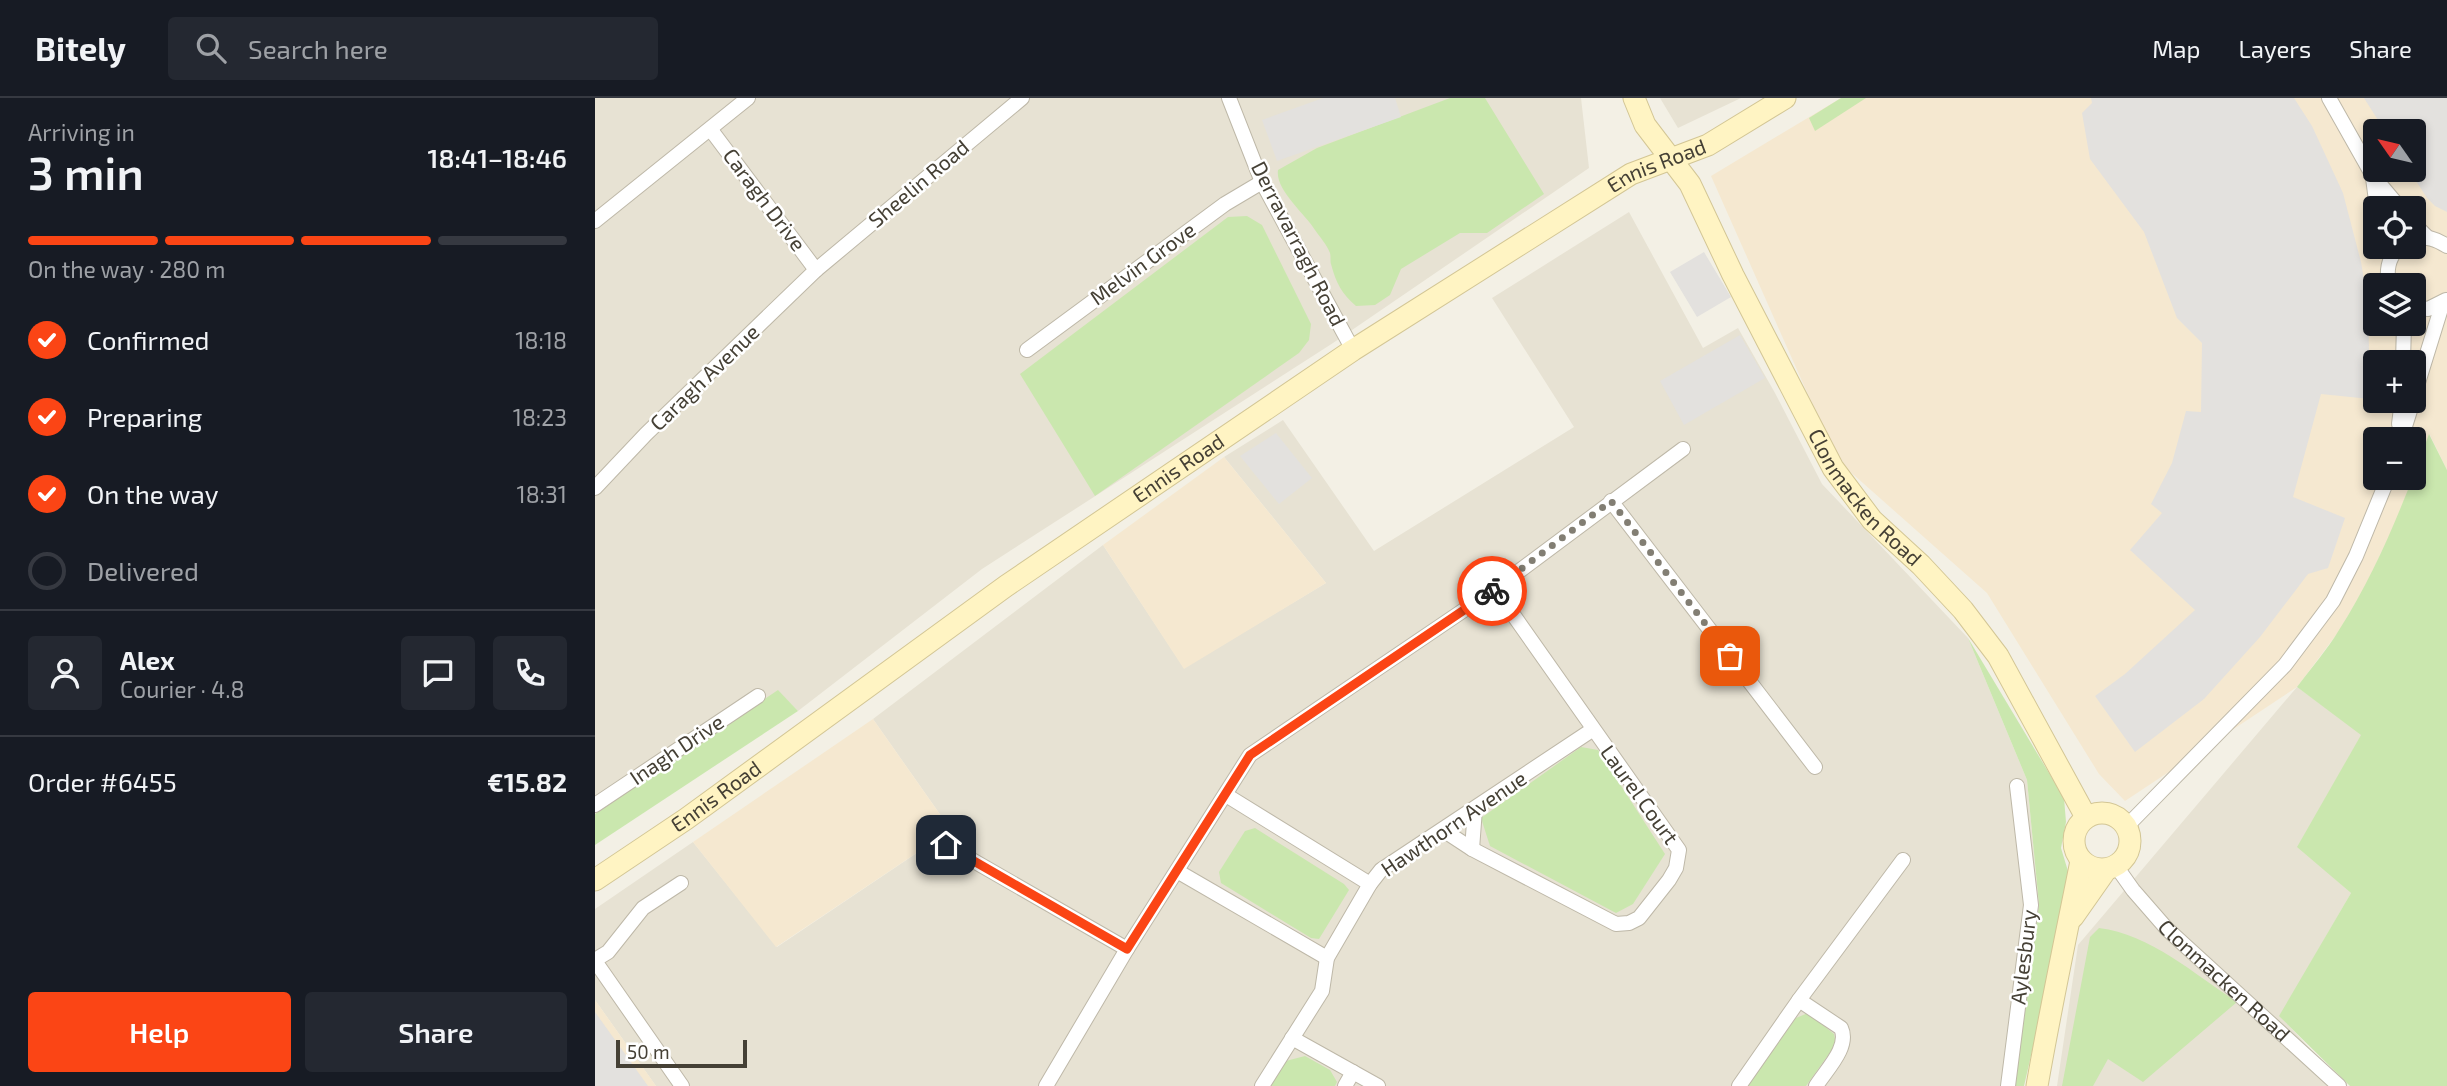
<!DOCTYPE html>
<meta charset="utf-8">
<style>
body{margin:0;font-family:"Exo 2",sans-serif;background:#242831;color:#f1f3f6;height:100vh;display:flex;flex-direction:column;font-size:26px;white-space:nowrap}
*{box-sizing:border-box;margin:0}
p{font-size:23px;color:#9ea1a6}
.icon{flex:none;width:38px;height:38px;fill:none;stroke:currentColor;stroke-width:2;stroke-linecap:round;stroke-linejoin:round}
.map{position:relative;flex:1;overflow:hidden}
.drawer{display:flex;flex-direction:column;background:#171b24;width:595px}
.drawer>*{flex:none}
.needle{width:46px;rotate:304deg}
.controls{position:absolute;left:1768px;top:21px;display:grid;gap:14px}
.controls a{display:grid;place-items:center;width:63px;height:63px;border-radius:7px;background:#171b24;box-shadow:0 4px 10px #0003;font-size:35px}
.scale{position:absolute;left:21px;bottom:18px;width:131px;box-sizing:border-box;padding-left:7px;border:4px solid #454035;border-top:0;font-size:19px;line-height:24px;white-space:nowrap;color:#454035;-webkit-text-stroke:5px #fff;paint-order:stroke}
.pin{position:absolute;display:grid;place-items:center;width:60px;height:60px;color:#fff;margin:-30px;border-radius:14px;box-shadow:0 4px 10px #0006}
.courier{position:absolute;display:grid;place-items:center;width:70px;height:70px;margin:-35px;border:5px solid #fb4515;border-radius:50%;background:#fff;color:#222;box-shadow:0 2px 9px #0007}
.overview em{font-style:normal;font-weight:600}
.overview div{display:flex;flex-direction:column-reverse}
.overview{display:flex;align-items:center;justify-content:space-between;height:119px;padding:0 28px}
h1{font-size:46px;font-weight:600;line-height:52px}
.bar{display:grid;grid-template-columns:repeat(4,1fr);gap:10px 7px;align-content:center;height:84px;padding:0 28px}
.bar i{height:9px;border-radius:5px;background:#363941}
.bar .active{background:#fb4515}
.bar p{grid-column:span 4}
.line{display:flex;align-items:center;gap:18px;padding:0 28px;border-top:2px solid #363941}
.line div{flex:1}
.round{display:grid;place-items:center;flex:none;width:74px;height:74px;border-radius:7px;background:#242831}
ol{padding:0 28px;list-style:none}
li{display:flex;align-items:center;gap:21px;height:77px}
li p{margin-inline-start:auto}
li .icon{padding:7px;border-radius:50%;background:#fb4515;color:#fff;stroke-width:4}
li:last-child{color:#9ea1a6}
li i{width:38px;height:38px;border:4px solid #363941;border-radius:50%}
.cta{display:flex;gap:14px;margin-top:auto;padding:14px 28px}
.cta a{flex:1;height:80px;border-radius:7px;background:#fb4515;color:#fff;font-size:28px;font-weight:600;line-height:80px;text-align:center}
.cta a+a{background:#242831;color:#f1f3f6}
header{display:flex;align-items:center;gap:42px;box-sizing:border-box;height:98px;padding:0 35px;background:#171b24;border-bottom:2px solid #363941}
header strong{font-size:33px}
nav{display:flex;gap:38px;margin-inline-start:auto;font-size:24px}
.search{width:490px;height:63px;background:#242831;display:flex;align-items:center;gap:18px;box-sizing:border-box;padding:0 24px;border-radius:7px;color:#9ea1a6;font-size:26px}
main{display:flex;flex:1;min-height:0}
.map>svg:first-child{display:block}
.residential{fill:#e7e2d3}
.commercial{fill:#f5e8d0;fill-rule:evenodd}
.green{fill:#cae7ae}
.parking{fill:#e3e1de}
.lines{fill:none;stroke-linecap:round;stroke-linejoin:round}
.street-casing{stroke:#beb8a8;stroke-width:16}
.secondary-casing{stroke:#d3c695;stroke-width:23}
.street{stroke:#fff;stroke-width:14}
.secondary{stroke:#fff4c3;stroke-width:21}
.done{stroke:#827e73;stroke-width:7;stroke-dasharray:0 12.6}
.route{stroke:#fb4515;stroke-width:9}
.labels{text-anchor:middle;stroke-width:5;stroke-linejoin:round;paint-order:stroke}
.street-label{font-size:21px;fill:#454035;stroke:#fff}
</style>
<header>
<strong>Bitely</strong>
<div class="search"><svg class="icon" aria-label="search" viewBox="0 0 24 24"><circle cx="10" cy="10" r="6"/><path d="M15 15l6 6"/></svg>Search here</div>
<nav><a>Map</a><a>Layers</a><a>Share</a></nav>
</header>
<main>
<section class="drawer">
<div class="overview"><div><h1>3 min</h1><p>Arriving in</p></div><em>18:41–18:46</em></div>
<div class="bar"><i class="active"></i><i class="active"></i><i class="active"></i><i></i><p>On the way · 280 m</p></div>
<ol>
<li><svg class="icon" aria-label="check" viewBox="0 0 24 24"><path d="M5 12l5 5 9-10"/></svg>Confirmed<p>18:18</p></li>
<li><svg class="icon" aria-label="check" viewBox="0 0 24 24"><path d="M5 12l5 5 9-10"/></svg>Preparing<p>18:23</p></li>
<li><svg class="icon" aria-label="check" viewBox="0 0 24 24"><path d="M5 12l5 5 9-10"/></svg>On the way<p>18:31</p></li>
<li><i></i>Delivered</li>
</ol>
<div class="line" style="height:126px"><a class="round"><svg class="icon" aria-label="person" viewBox="0 0 24 24"><circle cx="12" cy="8" r="4"/><path d="M4 21q1-7 8-7t8 7"/></svg></a><div><b>Alex</b><p>Courier · 4.8</p></div><a class="round"><svg class="icon" aria-label="chat" viewBox="0 0 24 24"><path d="M4 5h16v11H9l-5 4z"/></svg></a><a class="round"><svg class="icon" aria-label="phone" viewBox="0 0 24 24"><path d="M5 4h4l2 5-3 2q2 4 5 5l2-3 5 2v4C11 20 4 13 5 4z"/></svg></a></div>
<div class="line" style="height:91px"><div>Order #6455</div><b>€15.82</b></div>
<div class="cta"><a>Help</a><a>Share</a></div>
</section>
<div class="map">
<svg width="1852" height="988" viewBox="0 0 1852 988">
<rect width="100%" height="100%" fill="#f3f0e5"/>
<g class="residential">
<path d="M0,0H986L994,70L738,245L387,471L203,613L183,593L0,716Z"/>
<path d="M1065,0H1146L1083,30Z"/>
<path d="M1034,114L1108,250L1143,230L1180,295L1227,386L1373,540L1432,682L1444,807L1420,988H61L0,902V811L98,744L182,849L356,732L278,621L508,447L589,570L731,485L629,359L688,322L779,453L979,329L897,200Z"/>
<path d="M1702,589L1767,636L1703,748L1756,795L1685,918L1749,988H1462L1483,847Z"/>
</g>
<g class="commercial">
<path d="M1246,0H1852V372L1835,337L1818,379V341H1780V380H1818L1803,419L1772,485L1744,533L1702,589L1530,703L1504,676L1392,495L1251,370L1223,319L1116,78ZM1780,33H1818V72H1780ZM1780,110H1818V149H1780ZM1780,187H1818V226H1780ZM1780,264H1818V303H1780Z"/>
<path d="M629,359L731,485L589,571L508,447Z"/>
<path d="M278,621L356,732L181,849L98,744Z"/>
<path d="M0,902L61,988H0Z"/>
</g>
<g class="green">
<path d="M855,0H890L949,96L892,135H865L806,171L795,197L780,207L761,208C747,196 741,185 736,166C735,163 736,159 735,155C732,147 725,139 720,132C710,116 680,92 683,72L722,50Z"/>
<path d="M1246,0H1271L1220,33L1214,20Z"/>
<path d="M652,118L667,127L716,226L714,242L704,255L500,398L425,276L633,119Z"/>
<path d="M1834,336L1852,372V988H1755L1684,918L1756,795L1702,749L1766,637L1702,589C1716,570 1732,552 1744,532C1783,471 1809,404 1834,336Z"/>
<path d="M1373,540L1469,700L1471,724L1466,750L1476,783L1429,988H1420L1444,807L1432,682Z"/>
<path d="M183,592L203,613L0,747V716Z"/>
<path d="M986,649L1003,652L1070,756L1038,806L1021,815L895,748L886,720Z"/>
<path d="M660,730L749,786L754,792L724,841L716,840L626,785L624,774L650,733Z"/>
<path d="M1504,830C1555,836 1599,876 1642,904L1548,984L1513,961L1498,988H1467L1495,839Z"/>
<path d="M1213,915L1239,936L1241,946L1211,988H1152L1201,920Z"/>
<path d="M710,958L735,972L742,984L740,988H673L687,964Z"/>
</g>
<g class="parking">
<path d="M728,0H800L806,19L682,63L667,22Z"/>
<path d="M1496,0H1699L1717,28L1748,95L1766,164L1773,206L1775,301L1726,296L1698,399L1750,420L1733,470L1713,476L1665,539L1609,601L1540,654L1500,598L1530,576L1600,512L1535,452L1567,415L1556,406L1577,365L1591,313L1606,314L1607,245L1582,220L1549,134L1495,61L1487,15L1497,5Z"/>
<path d="M1769,0H1852V114L1840,108L1832,100L1814,72H1818V33H1790Z"/>
<path d="M1109,154L1136,199L1102,219L1075,174Z"/>
<path d="M1145,237L1170,280L1089,327L1065,283Z"/>
<path d="M681,335L717,380L684,406L645,358Z"/>
<path d="M0,914L53,988H0Z"/>
</g>
<g class="lines">
<defs>
<g id="street">
<path d="M634,0L667,84L758,252"/>
<path d="M1734,0L1778,78L1805,110"/>
<path d="M116,32L221,172"/>
<path d="M1778,80L1782,110"/>
<path d="M0,123L153,0"/>
<path d="M1818,125L1832,139"/>
<path d="M1818,140C1832,138 1841,141 1852,148"/>
<path d="M1794,187C1791,172 1793,160 1804,149"/>
<path d="M1818,209L1833,211L1851,202"/>
<path d="M432,252L630,106L667,84"/>
<path d="M1808,264L1809,226"/>
<path d="M1818,301L1848,204"/>
<path d="M1804,326L1807,303"/>
<path d="M1806,341L1818,303"/>
<path d="M0,390L51,336L221,172L427,0"/>
<path d="M1016,403L1220,669"/>
<path d="M631,697L775,786"/>
<path d="M0,707L163,598"/>
<path d="M1531,729L1690,567L1738,503L1761,458L1793,380"/>
<path d="M848,732L877,751L1021,826L1034,825L1044,820L1074,782L1081,770L1084,752L900,491"/>
<path d="M351,747L532,851"/>
<path d="M877,751L880,711"/>
<path id="s1" d="M1521,768L1538,792L1572,831L1744,988"/>
<path d="M582,773L732,860"/>
<path d="M0,862L13,854L48,810L86,785"/>
<path d="M0,863L87,988"/>
<path d="M1204,902L1246,930C1255,949 1231,972 1221,988"/>
<path d="M697,940L783,988"/>
<path d="M451,988L532,851L655,657L900,491L1088,351"/>
<path d="M667,988L727,893L732,860L775,786L786,772L997,632"/>
<path d="M750,988L758,974"/>
<path d="M1144,988L1204,902L1308,762"/>
<path d="M1413,988L1436,807L1422,688"/>
</g>
<g id="secondary">
<path id="s2" d="M1039,0L1050,27L1095,86L1138,177L1238,370L1277,422L1326,467L1368,512L1403,558L1491,719"/>
<circle cx="1507" cy="743" r="28"/>
<path id="s3" d="M0,782L91,721L411,488L758,252L1036,76L1113,47L1190,0"/>
<path d="M1478,819L1511,772"/>
<path d="M1442,988C1455,913 1471,838 1486,763"/>
</g>
</defs>
<use href="#street" class="street-casing"/>
<use href="#secondary" class="secondary-casing"/>
<use href="#street" class="street"/>
<use href="#secondary" class="secondary"/>
</g>
<g class="lines">
<path class="done" d="M897,493L1016,403L1135,558"/>
<path class="route" d="M351,747L532,851L655,657L897,493"/>
</g>
<g class="labels">
<g class="street-label">
<text dy="7" stroke="none"><textPath href="#s3" startOffset="1281">Ennis Road</textPath></text>
<text transform="translate(324 86) rotate(-40)" y="7">Sheelin Road</text>
<text transform="translate(169 102) rotate(53)" y="7">Caragh Drive</text>
<text transform="translate(703 146) rotate(63)" y="7">Derravarragh Road</text>
<text transform="translate(548 166) rotate(-36)" y="7">Melvin Grove</text>
<text transform="translate(110 280) rotate(-44)" y="7">Caragh Avenue</text>
<text dy="7" stroke="none"><textPath href="#s3" startOffset="714">Ennis Road</textPath></text>
<text dy="7" stroke="none"><textPath href="#s2" startOffset="464">Clonmacken Road</textPath></text>
<text transform="translate(82 652) rotate(-34)" y="7">Inagh Drive</text>
<text transform="translate(1044 697) rotate(54)" y="7">Laurel Court</text>
<text dy="7" stroke="none"><textPath href="#s3" startOffset="147">Ennis Road</textPath></text>
<text transform="translate(859 726) rotate(-34)" y="7">Hawthorn Avenue</text>
<text transform="translate(1429 859) rotate(-83)" y="7">Aylesbury</text>
<text dy="7" stroke="none"><textPath href="#s1" startOffset="158">Clonmacken Road</textPath></text>
</g>
</g>
</svg>
<div class="controls">
<a><svg class="needle" viewBox="-14 -14 28 28"><path d="M0-13l5 13h-10z" fill="#e53935"/><path d="M0 13l5-13h-10z" fill="#9ea1a6"/></svg></a>
<a><svg class="icon" aria-label="locate" viewBox="0 0 24 24"><circle cx="12" cy="12" r="6"/><path d="M12 2v4M12 18v4M2 12h4M18 12h4"/></svg></a>
<a><svg class="icon" aria-label="layers" viewBox="0 0 24 24"><path d="M12 4l9 5-9 5-9-5zM3 14l9 5 9-5"/></svg></a>
<a>+</a>
<a>−</a>
</div>
<div class="scale">50 m</div>
<div class="pin" style="left:1135px;top:558px;background:#ea580c"><svg class="icon" aria-label="bag" viewBox="0 0 24 24"><path d="M5 8h14l-1 12H6zM9 8a3 3 0 0 1 6 0"/></svg></div>
<div class="pin" style="left:351px;top:747px;background:#1f2937"><svg class="icon" aria-label="home" viewBox="0 0 24 24"><path d="M3 11l9-7 9 7M6 9v11h12V9"/></svg></div>
<div class="courier" style="left:897px;top:493px"><svg class="icon" aria-label="bike" viewBox="0 0 24 24"><circle cx="6" cy="16" r="4"/><circle cx="18" cy="16" r="4"/><path d="M6 16l4-8h5l3 8M10 8l3 8H6M13 5h3"/></svg></div>
</div>
</main>
